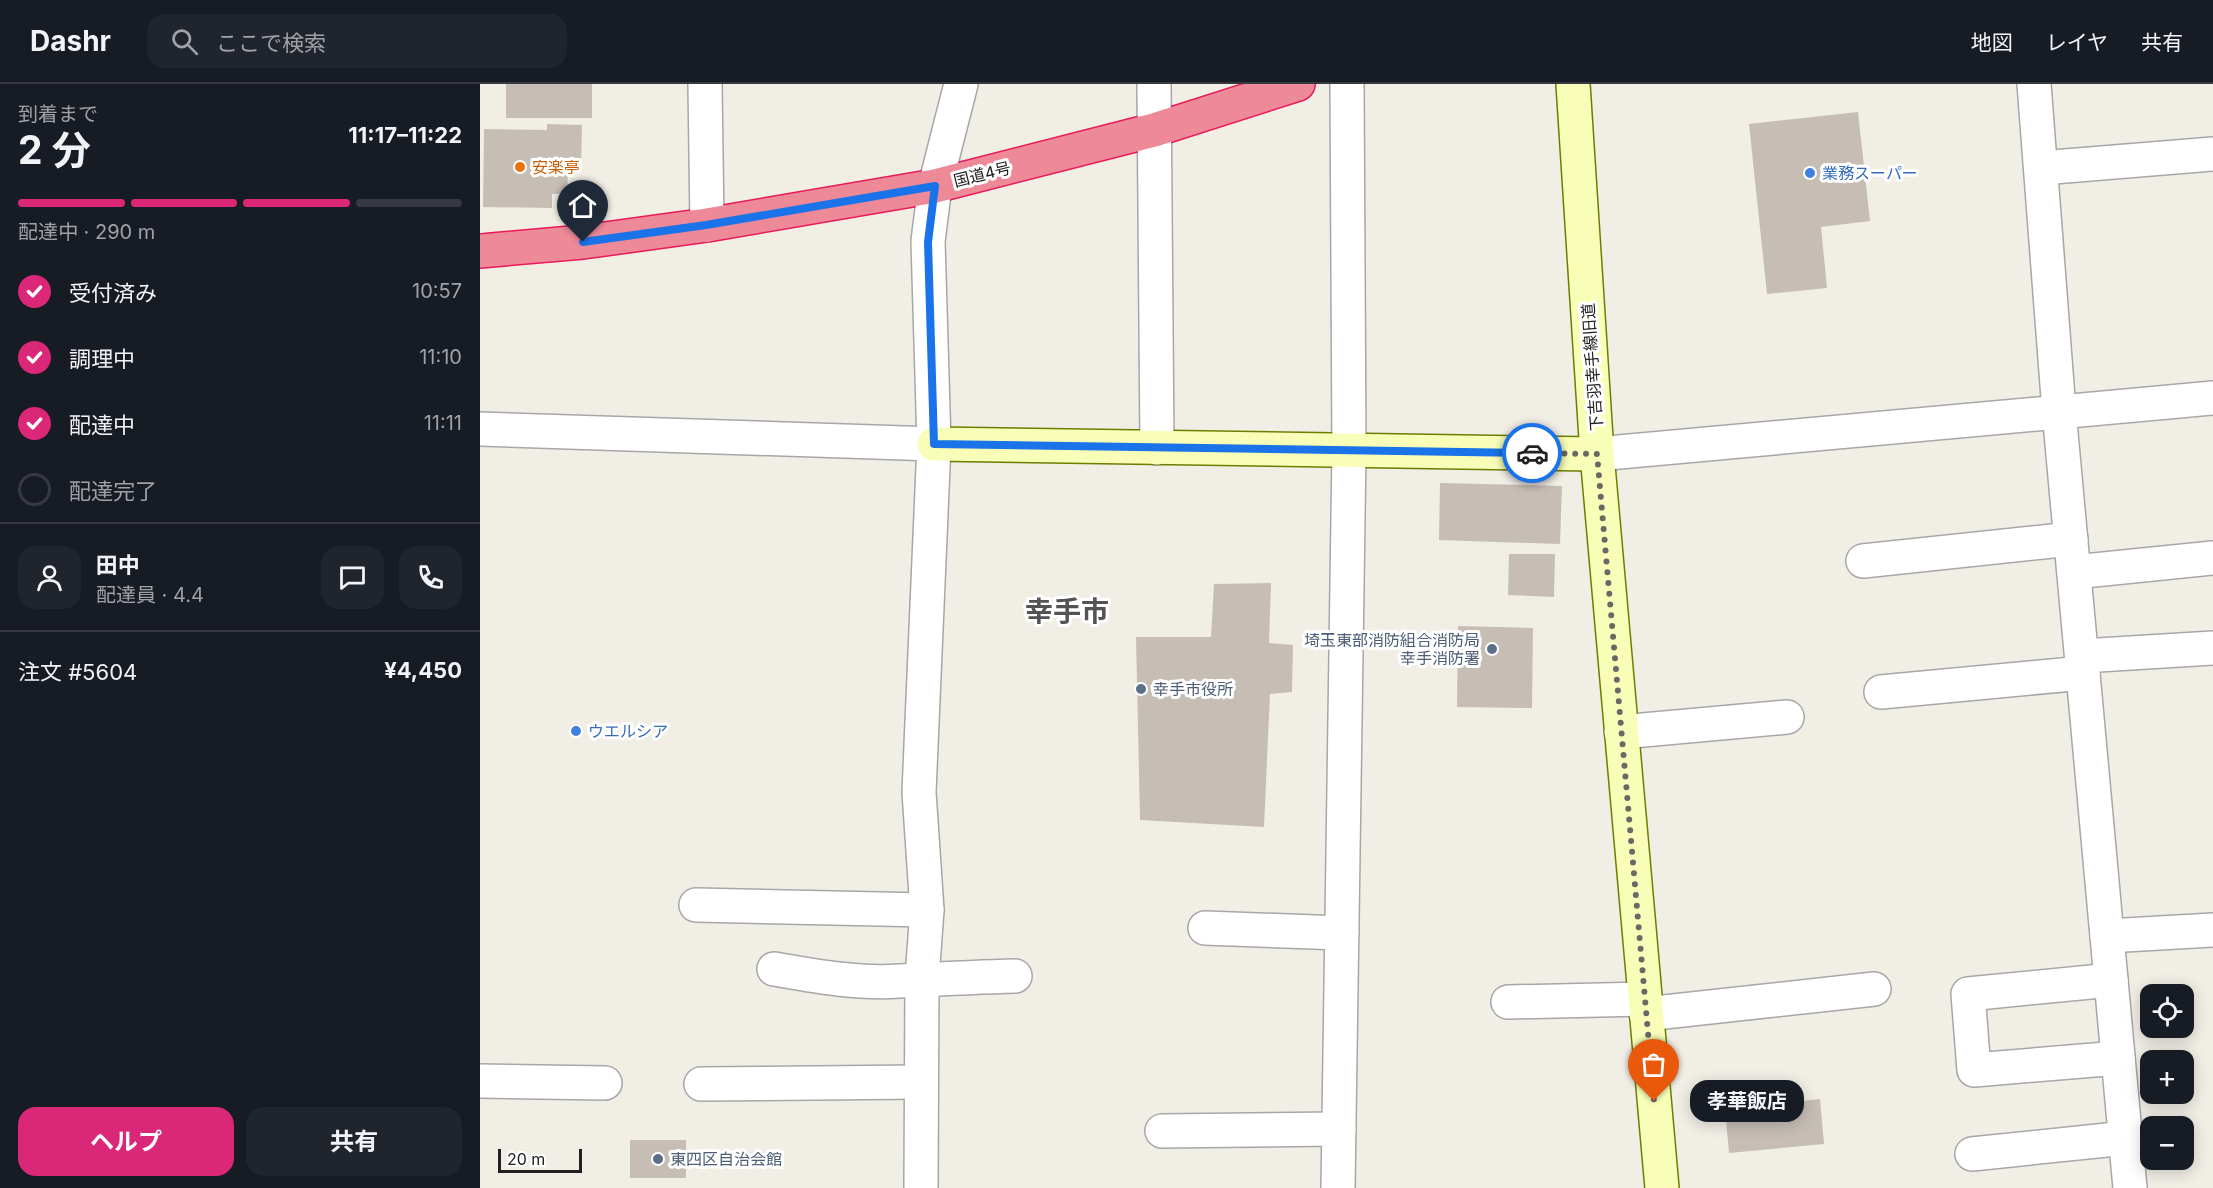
<!DOCTYPE html>
<html lang="ja">
<meta charset="utf-8">
<style>
body{margin:0;font-family:Inter,"Noto Sans JP",sans-serif;background:#20242c;color:#f1f3f6;height:100vh;display:flex;flex-direction:column;font-size:22px;white-space:nowrap}
*{box-sizing:border-box;margin:0}
p{font-size:20px;color:#9ea1a6}
.icon{flex:none;width:33px;height:33px;fill:none;stroke:currentColor;stroke-width:2;stroke-linecap:round;stroke-linejoin:round}
.map{position:relative;flex:1;overflow:hidden}
.panel{display:flex;flex-direction:column;background:#171b24;width:480px}
.panel>*{flex:none}
.fabs{position:absolute;left:1660px;top:900px;display:grid;gap:12px}
.fabs a{display:grid;place-items:center;width:54px;height:54px;border-radius:12px;background:#171b24;box-shadow:0 3px 15px #0003;font-size:30px}
.scale{position:absolute;left:18px;bottom:15px;width:84px;box-sizing:border-box;padding-left:6px;border:3px solid #202020;border-top:0;font-size:16px;line-height:21px;white-space:nowrap;color:#202020;-webkit-text-stroke:4px #fff;paint-order:stroke}
.pin{position:absolute;display:grid;place-items:center;width:51px;height:51px;color:#fff;margin:-62px -26px;border-radius:50% 50% 50% 0;rotate:-45deg;box-shadow:0 0 6px #0007}
.pin .icon{rotate:45deg}
.courier{position:absolute;display:grid;place-items:center;width:60px;height:60px;margin:-30px;border:4px solid #1a73e8;border-radius:50%;background:#fff;color:#222;box-shadow:0 2px 8px #0007}
.bubble{position:absolute;height:42px;border-radius:18px;background:#171b24;box-shadow:0 3px 15px #0003;font-size:20px;font-weight:700;line-height:42px;text-align:center}
.overview em{font-style:normal;font-weight:700}
.overview div{display:flex;flex-direction:column-reverse}
.overview{display:flex;align-items:center;justify-content:space-between;height:102px;padding:0 18px}
h1{font-size:39px;font-weight:700;line-height:45px}
.bar{display:grid;grid-template-columns:repeat(4,1fr);gap:9px 6px;align-content:center;height:72px;padding:0 18px}
.bar i{height:8px;border-radius:4px;background:#363941}
.bar .on{background:#db2777}
.bar p{grid-column:span 4}
.line{display:flex;align-items:center;gap:15px;padding:0 18px;border-top:2px solid #363941}
.line div{flex:1}
.round{display:grid;place-items:center;flex:none;width:63px;height:63px;border-radius:18px;background:#20242c}
ol{padding:0 18px;list-style:none}
li{display:flex;align-items:center;gap:18px;height:66px}
li p{margin-inline-start:auto}
li .icon{padding:6px;border-radius:50%;background:#db2777;color:#fff;stroke-width:4}
li:last-child{color:#9ea1a6}
li i{width:33px;height:33px;border:3px solid #363941;border-radius:50%}
.button{display:flex;gap:12px;margin-top:auto;padding:12px 18px}
.button a{flex:1;height:69px;border-radius:18px;background:#db2777;color:#fff;font-size:24px;font-weight:700;line-height:69px;text-align:center}
.button a+a{background:#20242c;color:#f1f3f6}
header{display:flex;align-items:center;gap:36px;box-sizing:border-box;height:84px;padding:0 30px;background:#171b24;border-bottom:2px solid #363941}
header strong{font-size:28px}
nav{display:flex;gap:33px;margin-inline-start:auto;font-size:21px}
.search{width:420px;height:54px;background:#20242c;display:flex;align-items:center;gap:15px;box-sizing:border-box;padding:0 21px;border-radius:18px;color:#9ea1a6;font-size:22px}
main{display:flex;flex:1;min-height:0}
.map>svg:first-child{display:block}
.building{fill:#c6beb5}
.lines{fill:none;stroke-linecap:round;stroke-linejoin:round}
.street-casing{stroke:#a7a7a7;stroke-width:36}
.secondary-casing{stroke:#6c7e00;stroke-width:36}
.highway-casing{stroke:#e81a5a;stroke-width:36}
.street{stroke:#fff;stroke-width:33}
.secondary{stroke:#f8feb7;stroke-width:33}
.highway{stroke:#ee8998;stroke-width:33}
.done{stroke:#696865;stroke-width:6;stroke-dasharray:0 10.8}
.route{stroke:#1a73e8;stroke-width:8}
.food-dot{fill:#e8710a;stroke:#fff;stroke-width:2}
.shop-dot{fill:#3f7fe0;stroke:#fff;stroke-width:2}
.service-dot{fill:#5c6f8a;stroke:#fff;stroke-width:2}
.labels{text-anchor:middle;stroke-width:6;stroke-linejoin:round;paint-order:stroke}
.food-label{font-size:16px;fill:#c56008;stroke:#fff;text-anchor:start}
.shop-label{font-size:16px;fill:#366cbe;stroke:#fff;text-anchor:start}
.street-label{font-size:16px;fill:#202020;stroke:#fff}
.service-label{font-size:16px;fill:#4e5e75;stroke:#fff;text-anchor:start}
.town-label{font-size:28px;font-weight:bold;fill:#535353;stroke:#fff}
</style>
<header>
<strong>Dashr</strong>
<div class="search"><svg class="icon" aria-label="search" viewBox="0 0 24 24"><circle cx="10" cy="10" r="6"/><path d="M15 15l6 6"/></svg>ここで検索</div>
<nav><a>地図</a><a>レイヤ</a><a>共有</a></nav>
</header>
<main>
<section class="panel">
<div class="overview"><div><h1>2 分</h1><p>到着まで</p></div><em>11:17–11:22</em></div>
<div class="bar"><i class="on"></i><i class="on"></i><i class="on"></i><i></i><p>配達中 · 290 m</p></div>
<ol>
<li><svg class="icon" aria-label="check" viewBox="0 0 24 24"><path d="M5 12l5 5 9-10"/></svg>受付済み<p>10:57</p></li>
<li><svg class="icon" aria-label="check" viewBox="0 0 24 24"><path d="M5 12l5 5 9-10"/></svg>調理中<p>11:10</p></li>
<li><svg class="icon" aria-label="check" viewBox="0 0 24 24"><path d="M5 12l5 5 9-10"/></svg>配達中<p>11:11</p></li>
<li><i></i>配達完了</li>
</ol>
<div class="line" style="height:108px"><a class="round"><svg class="icon" aria-label="person" viewBox="0 0 24 24"><circle cx="12" cy="8" r="4"/><path d="M4 21q1-7 8-7t8 7"/></svg></a><div><b>田中</b><p>配達員 · 4.4</p></div><a class="round"><svg class="icon" aria-label="chat" viewBox="0 0 24 24"><path d="M4 5h16v11H9l-5 4z"/></svg></a><a class="round"><svg class="icon" aria-label="phone" viewBox="0 0 24 24"><path d="M5 4h4l2 5-3 2q2 4 5 5l2-3 5 2v4C11 20 4 13 5 4z"/></svg></a></div>
<div class="line" style="height:78px"><div>注文 #5604</div><b>¥4,450</b></div>
<div class="button"><a>ヘルプ</a><a>共有</a></div>
</section>
<div class="map">
<svg width="1733" height="1104" viewBox="0 0 1733 1104">
<rect width="100%" height="100%" fill="#f1eee6"/>
<g class="building">
<rect x="26" y="0" width="86" height="34"/>
<path d="M1378,28L1390,137L1341,143L1347,204L1287,210L1269,40Z"/>
<path d="M67,40L102,41L101,85H88L87,110H72V124L3,123L4,45L67,46Z"/>
<path d="M960,399L1082,402L1080,460L959,456Z"/>
<path d="M1029,470H1075L1074,513L1028,511Z"/>
<path d="M791,499L789,559L813,561L812,608L790,610L784,743L660,736L656,553H731L734,500Z"/>
<path d="M978,542L1053,544L1052,624L977,623Z"/>
<path d="M1340,1015L1344,1060L1249,1069L1245,1025Z"/>
<rect x="150" y="1056" width="56" height="38"/>
</g>
<g class="lines">
<defs>
<g id="street">
<path d="M225,0L227,141"/>
<path d="M674,0L677,364"/>
<path d="M1554,0L1579,327L1650,1104"/>
<path d="M1561,84L1733,70"/>
<path d="M0,345L454,360"/>
<path d="M1117,370L1733,314"/>
<path d="M1383,477L1591,455"/>
<path d="M1594,488L1733,474"/>
<path d="M1602,572L1733,564"/>
<path d="M1401,608L1603,589"/>
<path d="M1141,648L1307,633"/>
<path d="M216,821L447,826"/>
<path d="M725,844L862,849"/>
<path d="M1627,852L1733,846"/>
<path d="M294,885C335,892 377,900 419,897C458,895 496,893 535,892"/>
<path d="M1631,896L1488,910L1494,986L1638,974"/>
<path d="M1028,918L1165,915"/>
<path d="M1166,930L1394,905"/>
<path d="M0,997L125,999"/>
<path d="M221,1000L441,998"/>
<path d="M682,1047L859,1045"/>
<path d="M1492,1070L1646,1054"/>
<path d="M441,1104L442,894L447,826L439,708L454,360L448,157L455,102L481,0"/>
<path d="M858,1104L869,367L867,0"/>
</g>
<g id="secondary">
<path d="M1093,0L1117,370L1182,1104"/>
<path d="M454,360L1117,370"/>
</g>
<path id="highway" d="M0,167L103,158L227,141L455,102L674,46L818,0"/>
</defs>
<use href="#street" class="street-casing"/>
<use href="#secondary" class="secondary-casing"/>
<use href="#highway" class="highway-casing"/>
<use href="#street" class="street"/>
<use href="#secondary" class="secondary"/>
<use href="#highway" class="highway"/>
</g>
<g class="lines">
<path class="done" d="M1052,369L1117,370L1174,1017"/>
<path class="route" d="M103,158L226,141L455,102L448,158L454,360L1052,369"/>
</g>
<circle class="food-dot" cx="40" cy="83" r="6"/>
<g class="shop-dot">
<circle cx="1330" cy="89" r="6"/>
<circle cx="96" cy="647" r="6"/>
</g>
<g class="service-dot">
<circle cx="1012" cy="565" r="6"/>
<circle cx="661" cy="605" r="6"/>
<circle cx="178" cy="1075" r="6"/>
</g>
<g class="labels">
<g class="food-label">
<text x="52" y="89">安楽亭</text>
</g>
<g class="shop-label">
<text x="1342" y="95">業務スーパー</text>
<text x="108" y="653">ウエルシア</text>
</g>
<g class="street-label">
<text transform="translate(502 90) rotate(-14)" y="6">国道4号</text>
<text transform="translate(1112 283) rotate(-94)" y="6">下吉羽幸手線旧道</text>
</g>
<g class="service-label">
<text x="1000" y="562" text-anchor="end">埼玉東部消防組合消防局<tspan x="1000" dy="18">幸手消防署</tspan></text>
<text x="673" y="611">幸手市役所</text>
<text x="190" y="1081">東四区自治会館</text>
</g>
<g class="town-label">
<text x="587" y="537">幸手市</text>
</g>
</g>
</svg>
<div class="fabs">
<a><svg class="icon" aria-label="locate" viewBox="0 0 24 24"><circle cx="12" cy="12" r="6"/><path d="M12 2v4M12 18v4M2 12h4M18 12h4"/></svg></a>
<a>+</a>
<a>−</a>
</div>
<div class="scale">20 m</div>
<div class="pin" style="left:1174px;top:1017px;background:#ea580c"><svg class="icon" aria-label="bag" viewBox="0 0 24 24"><path d="M5 8h14l-1 12H6zM9 8a3 3 0 0 1 6 0"/></svg></div>
<div class="pin" style="left:103px;top:158px;background:#1f2937"><svg class="icon" aria-label="home" viewBox="0 0 24 24"><path d="M3 11l9-7 9 7M6 9v11h12V9"/></svg></div>
<div class="courier" style="left:1052px;top:369px"><svg class="icon" aria-label="car" viewBox="0 0 24 24"><path d="M5 17H2v-5l4-1 3-4h7l3 4 3 1v5h-3M9 17h6M6 11h13"/><circle cx="7" cy="17" r="2"/><circle cx="17" cy="17" r="2"/></svg></div>
<div class="bubble" style="left:1210px;top:996px;width:114px">孝華飯店</div>
</div>
</main>
